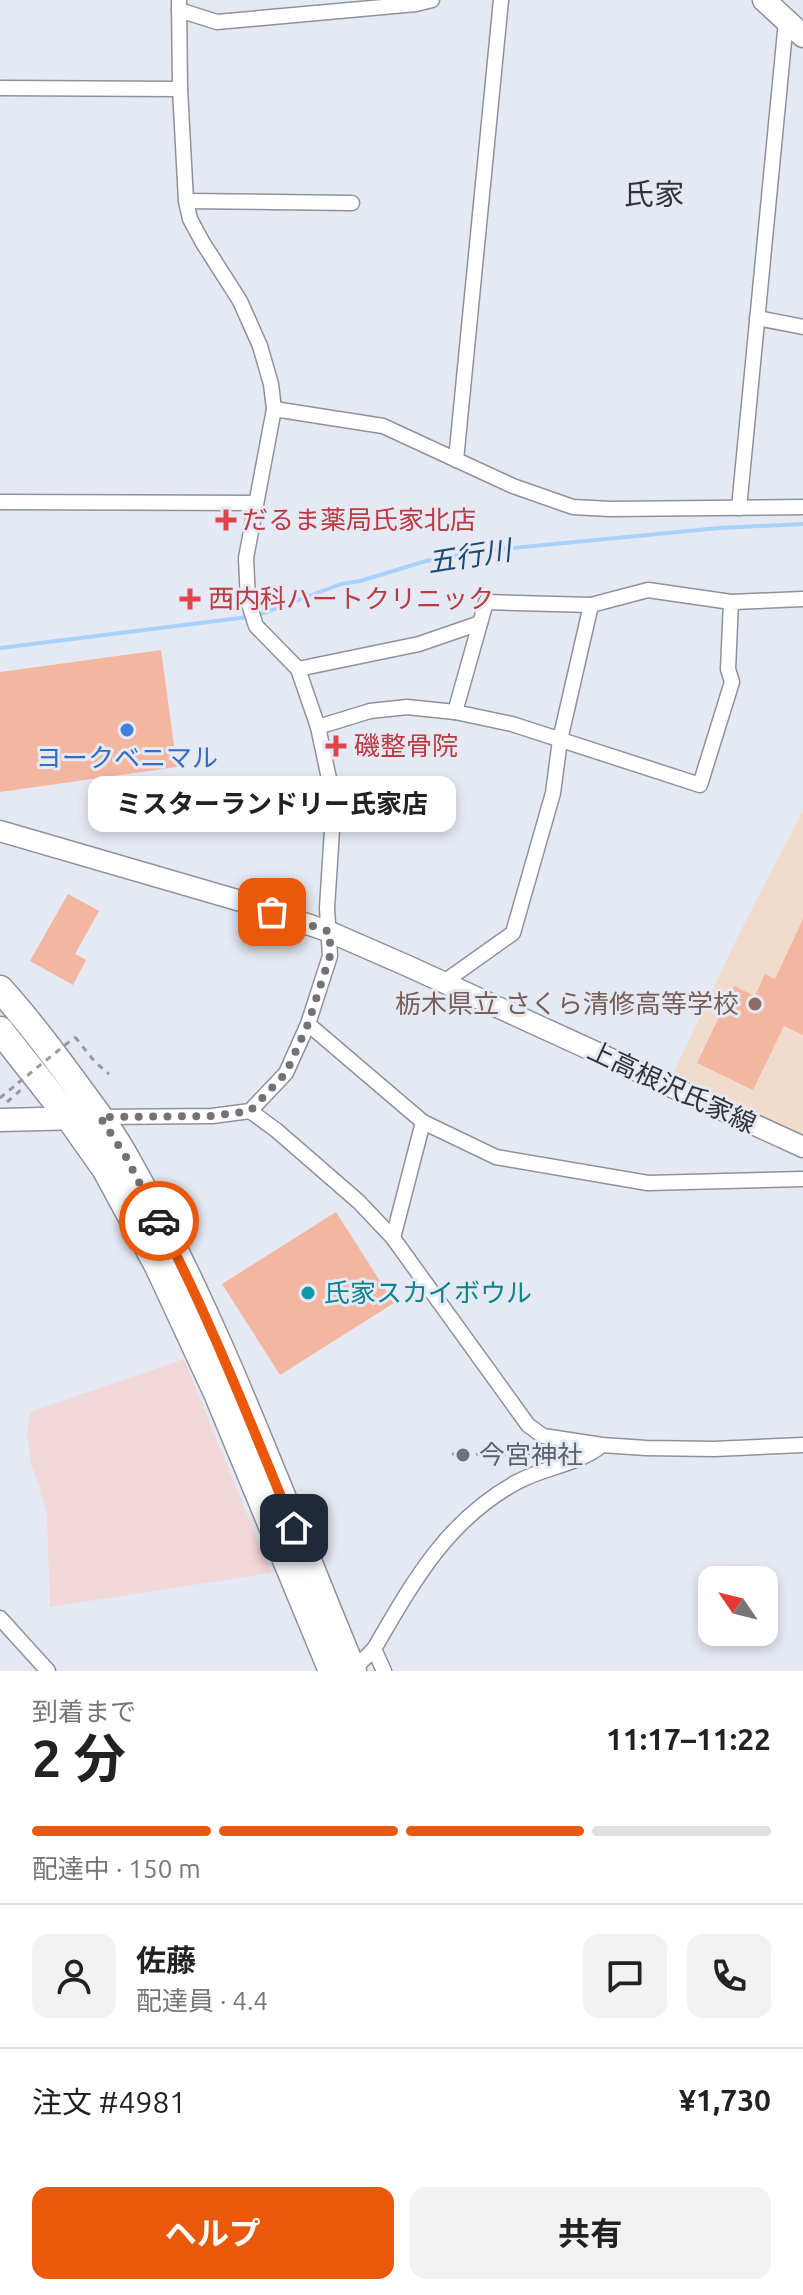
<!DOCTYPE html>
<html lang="ja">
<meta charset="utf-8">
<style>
body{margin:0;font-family:Ubuntu,"Noto Sans JP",sans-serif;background:#f2f2f2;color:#222;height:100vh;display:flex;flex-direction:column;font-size:30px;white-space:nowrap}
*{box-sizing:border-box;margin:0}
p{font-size:26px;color:#767676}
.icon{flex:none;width:44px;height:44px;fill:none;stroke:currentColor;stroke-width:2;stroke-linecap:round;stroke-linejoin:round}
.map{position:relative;height:1671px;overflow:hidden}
.drawer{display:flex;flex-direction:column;background:#fff;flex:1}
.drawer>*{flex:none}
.needle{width:52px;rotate:305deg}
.buttons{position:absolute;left:698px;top:1566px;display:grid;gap:16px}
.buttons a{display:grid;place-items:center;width:80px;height:80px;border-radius:16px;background:#fff;box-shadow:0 4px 12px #0003;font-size:40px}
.pin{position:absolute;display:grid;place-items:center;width:68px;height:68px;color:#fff;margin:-34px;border-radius:16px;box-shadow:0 4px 12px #0006}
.courier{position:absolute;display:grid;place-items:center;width:80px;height:80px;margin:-40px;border:6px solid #ea580c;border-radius:50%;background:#fff;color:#222;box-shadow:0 2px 10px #0007}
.bubble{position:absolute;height:56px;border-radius:16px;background:#fff;box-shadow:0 4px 12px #0003;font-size:26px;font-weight:700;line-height:56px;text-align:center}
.head em{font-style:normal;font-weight:700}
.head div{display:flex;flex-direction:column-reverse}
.head{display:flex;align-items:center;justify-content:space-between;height:136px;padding:0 32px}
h1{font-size:52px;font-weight:700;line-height:60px}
.bar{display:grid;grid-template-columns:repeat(4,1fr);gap:12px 8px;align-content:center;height:96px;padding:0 32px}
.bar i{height:10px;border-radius:6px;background:#e0e0e0}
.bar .current{background:#ea580c}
.bar p{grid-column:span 4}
.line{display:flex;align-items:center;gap:20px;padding:0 32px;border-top:2px solid #e0e0e0}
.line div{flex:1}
.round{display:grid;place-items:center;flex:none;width:84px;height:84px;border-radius:16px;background:#f2f2f2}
.primary-button{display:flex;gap:16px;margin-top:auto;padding:16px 32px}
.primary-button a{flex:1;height:92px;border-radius:16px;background:#ea580c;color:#fff;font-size:32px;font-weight:700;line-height:92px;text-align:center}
.primary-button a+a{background:#f2f2f2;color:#222}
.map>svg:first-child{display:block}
.commercial{fill:#f3d8d9}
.education{fill:#f0dbcd}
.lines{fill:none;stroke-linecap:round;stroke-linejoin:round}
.stream{stroke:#a8d1fe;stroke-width:4}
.building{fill:#f3b7a1}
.street-casing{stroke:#8f929c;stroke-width:17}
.secondary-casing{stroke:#8f929c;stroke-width:23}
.primary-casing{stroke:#8f929c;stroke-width:25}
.highway-casing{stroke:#8f929c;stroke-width:29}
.path{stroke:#9699a0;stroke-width:3;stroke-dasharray:6 6;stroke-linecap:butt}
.street{stroke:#fff;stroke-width:14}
.secondary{stroke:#fff;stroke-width:20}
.primary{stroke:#fff;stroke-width:22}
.highway{stroke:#fff;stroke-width:26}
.path-bridge{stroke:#9699a0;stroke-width:3;stroke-dasharray:6 6;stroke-linecap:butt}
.done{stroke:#717379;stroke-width:8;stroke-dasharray:0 14.4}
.route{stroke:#ea580c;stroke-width:10}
.health-dot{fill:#e0444e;stroke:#e5e9f3;stroke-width:3}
.shop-dot{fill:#3f7fe0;stroke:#e5e9f3;stroke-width:3}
.education-dot{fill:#8d6e63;stroke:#e5e9f3;stroke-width:3}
.culture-dot{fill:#0f9aa8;stroke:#e5e9f3;stroke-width:3}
.worship-dot{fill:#6b7280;stroke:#e5e9f3;stroke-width:3}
.labels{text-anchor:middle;stroke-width:6;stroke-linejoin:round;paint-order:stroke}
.health-label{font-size:26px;fill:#be3a42;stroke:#e5e9f3;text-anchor:start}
.shop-label{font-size:26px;fill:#366cbe;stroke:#e5e9f3}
.education-label{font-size:26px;fill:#785e54;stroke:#e5e9f3;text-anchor:end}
.street-label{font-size:26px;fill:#323437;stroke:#e5e9f3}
.culture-label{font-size:26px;fill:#0d838f;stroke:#e5e9f3;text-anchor:start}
.worship-label{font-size:26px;fill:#5b616d;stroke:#e5e9f3;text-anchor:start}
.water-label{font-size:28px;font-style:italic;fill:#194a79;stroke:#e5e9f3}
.quarter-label{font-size:30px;fill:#323437;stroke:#e5e9f3}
</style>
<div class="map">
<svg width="803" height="1671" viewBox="0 0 803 1671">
<rect width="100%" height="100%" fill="#e5e9f3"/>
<path class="commercial" d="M184,1359L271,1573L50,1607L47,1514L31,1462L27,1434L30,1412Z"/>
<path class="education" d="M803,810V1137L673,1074L739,934Z"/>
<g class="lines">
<g class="stream">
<path d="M256,616L341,584L360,581L426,561L493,550L719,528L803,524"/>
<path d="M0,648L248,617"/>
</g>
</g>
<g class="building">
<path d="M161,650L177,767L0,792V672Z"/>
<path d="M68,894L99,911L75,954L86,960L73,985L30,961Z"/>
<path d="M803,919V1035L784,1026L753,1090L697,1063L734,986L755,996L765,974L775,979Z"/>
<path d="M336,1212L394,1303L280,1375L222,1284Z"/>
</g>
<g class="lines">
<defs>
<g id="street">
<path d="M179,10L217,22L416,4L432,0"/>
<path d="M0,88L180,89"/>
<path d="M186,201L352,203"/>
<path d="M757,318L803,327"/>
<path d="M274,409L383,426L513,486L573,507L610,509L803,507"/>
<path d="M456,460L501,0"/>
<path d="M0,502L256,503"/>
<path d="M739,508L786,21"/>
<path d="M298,669L419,644L480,623"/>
<path d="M455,712L486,602L591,605"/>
<path d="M318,727L370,711L407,707L455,712L512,724L700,785L732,682L728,669L731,602L803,599"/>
<path d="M444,982L513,933L553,793L560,740L591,605L648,590L731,602"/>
<path d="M308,1024L423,1122L496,1157L648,1183L803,1179"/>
<path d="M250,1111L276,1130L359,1202L393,1238L528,1425L543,1436L602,1445L646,1448L714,1449L803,1445"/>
<path d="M100,1117L212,1116L250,1111L286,1073L308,1024L330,956L327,908L332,830L331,788L318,727L298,669L256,626L248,601L246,558L274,409L271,384L260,346L240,301L203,243L190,219L186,201L180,89L179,0"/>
<path d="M393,1238L423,1122"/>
<path d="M0,1618L48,1671"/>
<path d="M374,1649C413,1582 447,1520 517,1482C544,1467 578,1465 602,1445"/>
<path d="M353,1670L374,1649L384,1671"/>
</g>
<path id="secondary" d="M0,831L244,902L330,932L410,967L803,1147"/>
<g id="primary">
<path d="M764,0L803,36"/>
<path d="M0,1120L82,1118"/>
</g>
<g id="highway">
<path d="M0,989C29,1021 54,1055 79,1089C96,1112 114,1135 127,1160C218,1320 282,1501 353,1671"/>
<path d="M0,1030L70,1119L106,1170L158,1266L217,1393L332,1671"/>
</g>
</defs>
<use href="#street" class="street-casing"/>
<use href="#secondary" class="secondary-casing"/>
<use href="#primary" class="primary-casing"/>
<use href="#highway" class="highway-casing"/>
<g class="path">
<path d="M75,1037L95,1062L109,1074"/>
<path d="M0,1098L18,1083"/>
<path d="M7,1102L22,1089"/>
<path d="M452,1454H548"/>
</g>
<use href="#street" class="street"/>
<use href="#secondary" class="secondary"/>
<use href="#primary" class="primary"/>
<use href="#highway" class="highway"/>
<path class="path-bridge" d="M18,1083L75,1037"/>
</g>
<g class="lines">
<path class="done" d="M159,1221L126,1157L100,1117L212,1116L250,1111L286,1073L308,1024L330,956V932L272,912"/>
<path class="route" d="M159,1221C211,1320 251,1425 294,1528"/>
</g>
<g class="health-dot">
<path d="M222 508h8v8h8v8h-8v8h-8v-8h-8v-8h8z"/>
<path d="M186 587h8v8h8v8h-8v8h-8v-8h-8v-8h8z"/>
<path d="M332 734h8v8h8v8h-8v8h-8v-8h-8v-8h8z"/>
</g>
<circle class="shop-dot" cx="127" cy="730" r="8"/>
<circle class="education-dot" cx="755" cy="1004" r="8"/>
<circle class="culture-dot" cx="308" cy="1293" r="8"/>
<circle class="worship-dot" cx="463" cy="1455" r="8"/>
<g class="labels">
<g class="health-label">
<text x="242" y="529">だるま薬局氏家北店</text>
<text x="208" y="608">西内科ハートクリニック</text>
<text x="354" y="755">磯整骨院</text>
</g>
<g class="shop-label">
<text x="127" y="767">ヨークベニマル</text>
</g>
<g class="education-label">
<text x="739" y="1013">栃木県立 さくら清修高等学校</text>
</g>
<g class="street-label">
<text transform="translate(672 1087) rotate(25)" y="9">上高根沢氏家線</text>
</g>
<g class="culture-label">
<text x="324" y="1302">氏家スカイボウル</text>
</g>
<g class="worship-label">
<text x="479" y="1464">今宮神社</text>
</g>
<g class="water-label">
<text transform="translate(469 556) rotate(-9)" y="10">五行川</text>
</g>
<g class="quarter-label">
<text x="654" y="205">氏家</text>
</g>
</g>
</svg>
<div class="buttons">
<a><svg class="needle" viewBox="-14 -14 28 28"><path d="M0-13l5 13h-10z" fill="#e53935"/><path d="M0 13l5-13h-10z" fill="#767676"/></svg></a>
</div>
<div class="pin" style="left:272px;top:912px;background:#ea580c"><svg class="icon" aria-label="bag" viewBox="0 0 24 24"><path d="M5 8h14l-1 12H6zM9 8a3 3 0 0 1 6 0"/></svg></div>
<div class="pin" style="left:294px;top:1528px;background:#1f2937"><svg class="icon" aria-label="home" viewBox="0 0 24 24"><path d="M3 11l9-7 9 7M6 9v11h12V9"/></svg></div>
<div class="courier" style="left:159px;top:1221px"><svg class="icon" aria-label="car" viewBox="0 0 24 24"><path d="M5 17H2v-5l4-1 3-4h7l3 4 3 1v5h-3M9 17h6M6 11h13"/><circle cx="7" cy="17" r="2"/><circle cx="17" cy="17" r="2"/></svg></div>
<div class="bubble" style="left:88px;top:776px;width:368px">ミスターランドリー氏家店</div>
</div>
<section class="drawer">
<div class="head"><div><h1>2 分</h1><p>到着まで</p></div><em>11:17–11:22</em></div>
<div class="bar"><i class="current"></i><i class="current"></i><i class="current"></i><i></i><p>配達中 · 150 m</p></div>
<div class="line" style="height:144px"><a class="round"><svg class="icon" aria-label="person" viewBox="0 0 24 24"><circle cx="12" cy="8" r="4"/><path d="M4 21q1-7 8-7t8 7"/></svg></a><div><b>佐藤</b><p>配達員 · 4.4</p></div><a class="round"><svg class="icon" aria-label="chat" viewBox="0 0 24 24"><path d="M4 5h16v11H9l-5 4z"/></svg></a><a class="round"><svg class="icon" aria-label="phone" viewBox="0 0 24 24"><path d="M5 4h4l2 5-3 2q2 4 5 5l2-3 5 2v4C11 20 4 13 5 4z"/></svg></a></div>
<div class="line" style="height:104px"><div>注文 #4981</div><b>¥1,730</b></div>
<div class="primary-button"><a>ヘルプ</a><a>共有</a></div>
</section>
